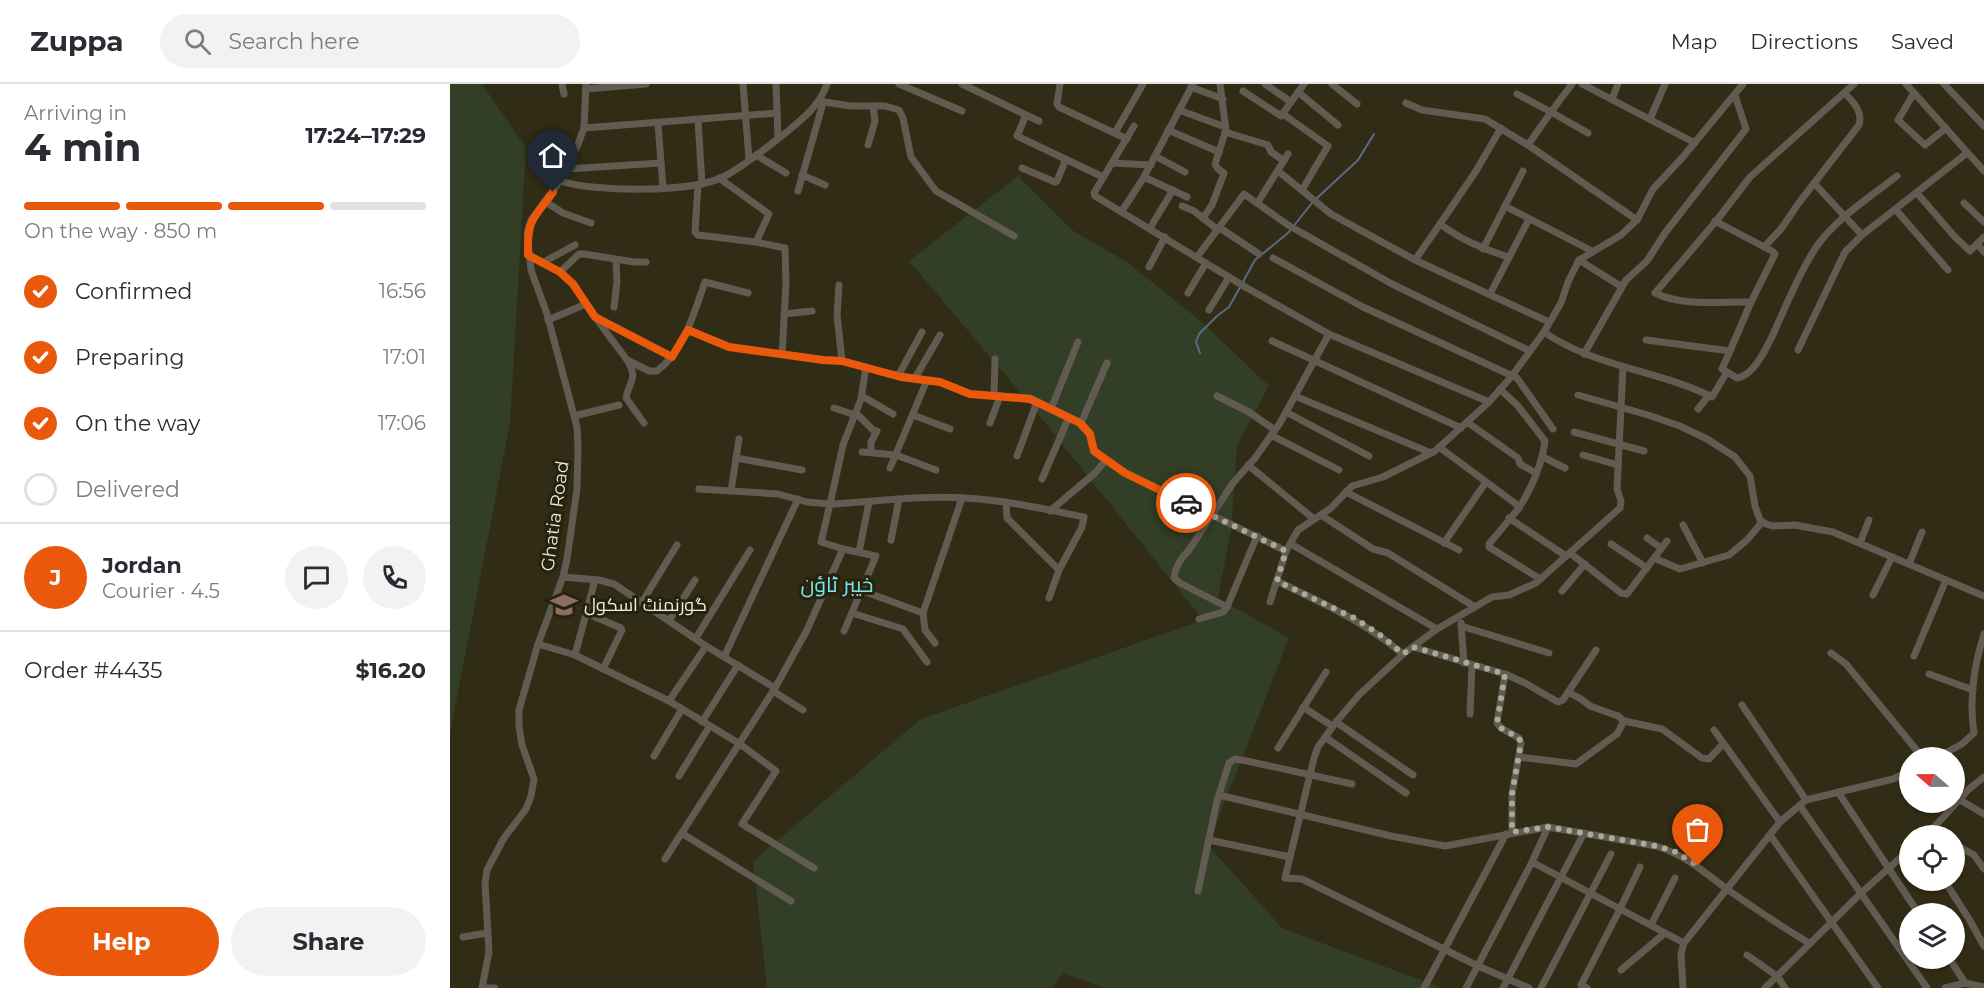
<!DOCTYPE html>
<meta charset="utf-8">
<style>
body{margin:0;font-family:Montserrat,Cairo,sans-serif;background:#f2f2f3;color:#2b2b33;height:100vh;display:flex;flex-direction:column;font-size:22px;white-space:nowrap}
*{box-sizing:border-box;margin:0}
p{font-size:20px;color:#7c7c81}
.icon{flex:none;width:33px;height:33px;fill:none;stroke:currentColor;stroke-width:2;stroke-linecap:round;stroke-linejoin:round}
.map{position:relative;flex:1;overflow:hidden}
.sheet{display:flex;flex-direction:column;background:#fff;width:450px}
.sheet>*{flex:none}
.needle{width:39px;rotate:290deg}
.controls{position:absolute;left:1449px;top:663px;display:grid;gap:12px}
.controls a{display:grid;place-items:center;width:66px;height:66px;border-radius:50%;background:#fff;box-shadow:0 2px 4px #0004;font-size:30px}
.pin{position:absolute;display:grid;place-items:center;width:51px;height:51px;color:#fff;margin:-62px -26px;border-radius:50% 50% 50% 0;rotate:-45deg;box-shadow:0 0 6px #0007}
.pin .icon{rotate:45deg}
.courier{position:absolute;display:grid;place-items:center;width:60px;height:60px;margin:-30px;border:4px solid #ea580c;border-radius:50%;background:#fff;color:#222;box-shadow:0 2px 8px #0007}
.summary em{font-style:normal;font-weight:700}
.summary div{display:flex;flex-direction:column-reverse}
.summary{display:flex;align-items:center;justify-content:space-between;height:102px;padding:0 24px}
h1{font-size:39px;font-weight:700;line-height:45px}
.bar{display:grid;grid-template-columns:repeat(4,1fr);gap:9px 6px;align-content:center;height:72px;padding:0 24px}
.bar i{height:8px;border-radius:4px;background:#e1e1e2}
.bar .selected{background:#ea580c}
.bar p{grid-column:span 4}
.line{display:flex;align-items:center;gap:15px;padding:0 24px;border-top:2px solid #e1e1e2}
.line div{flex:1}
.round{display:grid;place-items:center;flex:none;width:63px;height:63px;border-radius:32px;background:#f2f2f3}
ol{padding:0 24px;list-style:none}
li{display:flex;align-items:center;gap:18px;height:66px}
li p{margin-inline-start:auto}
li .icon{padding:6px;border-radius:50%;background:#ea580c;color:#fff;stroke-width:4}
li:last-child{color:#7c7c81}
li i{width:33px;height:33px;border:3px solid #e1e1e2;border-radius:50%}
.action{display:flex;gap:12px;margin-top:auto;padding:12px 24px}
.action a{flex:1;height:69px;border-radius:36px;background:#ea580c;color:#fff;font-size:24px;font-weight:700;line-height:69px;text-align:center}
.action a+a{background:#f2f2f3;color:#2b2b33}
header{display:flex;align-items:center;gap:36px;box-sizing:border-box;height:84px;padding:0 30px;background:#fff;border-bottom:2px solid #e1e1e2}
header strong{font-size:28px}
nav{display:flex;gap:33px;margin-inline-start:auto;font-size:21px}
.search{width:420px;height:54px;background:#f2f2f3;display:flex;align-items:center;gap:15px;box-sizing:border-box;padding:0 21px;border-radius:33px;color:#7c7c81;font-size:22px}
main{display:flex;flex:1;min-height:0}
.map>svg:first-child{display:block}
.green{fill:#323e25}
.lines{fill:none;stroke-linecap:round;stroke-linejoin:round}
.stream{stroke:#586b89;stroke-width:2}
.minor{stroke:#625b52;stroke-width:7}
.done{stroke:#aca998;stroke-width:6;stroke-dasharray:0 10.8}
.route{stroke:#ea580c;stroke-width:8}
.labels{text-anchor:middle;stroke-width:6;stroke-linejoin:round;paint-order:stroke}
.street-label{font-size:18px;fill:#efedde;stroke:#27220b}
.poi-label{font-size:18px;fill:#efedde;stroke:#27220b;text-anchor:start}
.quarter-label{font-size:21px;fill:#79e4ee;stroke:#27220b}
</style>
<header>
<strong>Zuppa</strong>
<div class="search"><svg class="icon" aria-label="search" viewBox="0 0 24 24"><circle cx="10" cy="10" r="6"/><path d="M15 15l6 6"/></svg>Search here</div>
<nav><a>Map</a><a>Directions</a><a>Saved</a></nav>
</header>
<main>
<section class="sheet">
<div class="summary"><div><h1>4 min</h1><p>Arriving in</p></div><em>17:24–17:29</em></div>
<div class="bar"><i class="selected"></i><i class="selected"></i><i class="selected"></i><i></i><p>On the way · 850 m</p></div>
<ol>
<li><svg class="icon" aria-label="check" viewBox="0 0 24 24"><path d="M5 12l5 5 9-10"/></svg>Confirmed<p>16:56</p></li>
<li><svg class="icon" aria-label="check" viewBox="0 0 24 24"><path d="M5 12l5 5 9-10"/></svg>Preparing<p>17:01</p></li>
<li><svg class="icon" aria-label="check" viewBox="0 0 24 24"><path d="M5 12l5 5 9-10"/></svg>On the way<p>17:06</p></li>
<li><i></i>Delivered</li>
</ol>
<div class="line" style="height:108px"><b class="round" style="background:#ea580c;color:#fff">J</b><div><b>Jordan</b><p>Courier · 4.5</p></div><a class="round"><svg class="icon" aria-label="chat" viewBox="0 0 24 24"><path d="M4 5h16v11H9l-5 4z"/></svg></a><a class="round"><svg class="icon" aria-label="phone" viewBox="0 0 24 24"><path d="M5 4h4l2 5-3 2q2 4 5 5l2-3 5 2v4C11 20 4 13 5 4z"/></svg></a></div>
<div class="line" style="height:78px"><div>Order #4435</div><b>$16.20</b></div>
<div class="action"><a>Help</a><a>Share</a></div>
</section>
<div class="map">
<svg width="1534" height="904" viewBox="0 0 1534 904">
<rect width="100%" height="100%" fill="#312c15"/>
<g class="green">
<path d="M0,0H32L76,64L60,339L0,650Z"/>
<path d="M568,92L622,146L677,178L753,239L819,302L787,361L781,447L768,514L839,554L758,761L832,844L992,904H654L613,889L602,904H317L303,777L471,635L753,536L575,314L459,177Z"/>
</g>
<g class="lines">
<g class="stream">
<path d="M866,115L908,76L924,50"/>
<path d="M750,269L746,258L749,250L767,232L779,223L805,176L838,149L862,119"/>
</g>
<g class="minor">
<path d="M112,0L114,10"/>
<path d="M293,0L299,75"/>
<path d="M326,0L328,54"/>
<path d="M449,0L512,27"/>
<path d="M512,0L576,31L567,52L653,93"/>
<path d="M610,0L607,20L609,23L677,55"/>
<path d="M815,0L841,18"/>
<path d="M882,0L907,20"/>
<path d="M1132,0L1245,59"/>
<path d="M1456,0L1534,87"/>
<path d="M1494,0L1534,42"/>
<path d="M741,3L773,15"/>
<path d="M136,5L196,0"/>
<path d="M793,7L831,32L854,0"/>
<path d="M848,8L888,41"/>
<path d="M1464,9L1448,36L1475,61L1496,44"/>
<path d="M1067,10L1101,28L1122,0"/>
<path d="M1162,15L1168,0"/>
<path d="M369,17L400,22H435L449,26L453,34L461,73L486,107L564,152"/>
<path d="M956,19L972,26L1035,35L1078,61L1101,28L1138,49"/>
<path d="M729,26L775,43"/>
<path d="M833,30L878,62L852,106"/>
<path d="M576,31L589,37"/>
<path d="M1200,35L1215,0"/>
<path d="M248,36L252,100"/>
<path d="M208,40L213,104"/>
<path d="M684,42L644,109L645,112L797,204L879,250L1039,318"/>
<path d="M134,44L327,29"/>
<path d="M1051,44L1026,87L990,140C1011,156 1034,165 1058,173"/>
<path d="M718,46L769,68"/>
<path d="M775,48L818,61L821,68L834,77"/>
<path d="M665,49L693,0"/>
<path d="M418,61L425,37L423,22"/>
<path d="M1078,61L1187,136"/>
<path d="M306,71L336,89"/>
<path d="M705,72L735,88"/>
<path d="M662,79L701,81"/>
<path d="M572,84L605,98L607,97L616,75"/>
<path d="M117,85L211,79"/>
<path d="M828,87L881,130L965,176L990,140"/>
<path d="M1073,87L1055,122L1142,167"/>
<path d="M352,91L375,101"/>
<path d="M694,93L737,113"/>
<path d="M269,94L319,130L306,158"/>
<path d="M110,97C144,108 240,109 273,93C291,84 316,64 333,51C351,36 369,23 377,0"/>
<path d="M1364,99L1412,151"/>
<path d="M248,101L245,148L248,151L306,158L335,164L336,200L332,270"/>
<path d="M348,107L373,19"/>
<path d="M1467,109L1505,153L1520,167L1534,153"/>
<path d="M96,118L113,129L141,139"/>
<path d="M808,118L838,70"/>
<path d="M1514,119L1534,138"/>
<path d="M732,122L744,127L768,146"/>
<path d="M1446,126L1498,186"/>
<path d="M672,127L694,93L743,0"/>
<path d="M753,134L762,121L774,89L768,85L765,80L776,46L770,0"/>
<path d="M1265,137L1322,167L1325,170L1301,218"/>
<path d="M700,144L723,106"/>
<path d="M770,144L809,170"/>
<path d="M1527,160L1534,168"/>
<path d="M1314,163L1331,145L1348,120L1409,41C1413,28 1404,18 1395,10"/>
<path d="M1033,165L1055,122"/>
<path d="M78,171L110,188L123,200L145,233L177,276L199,287H207C235,266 244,228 255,198L298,209"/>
<path d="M747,173L794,110L838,141L942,200L1080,267"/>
<path d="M823,174L913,223L1067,294L1103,345"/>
<path d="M965,176L1099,238"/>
<path d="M1129,176L1172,203"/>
<path d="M92,179L125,161"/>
<path d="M699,183L715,153"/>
<path d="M110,188L129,170H134L184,178H196"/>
<path d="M389,201L387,231L392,277"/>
<path d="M738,209L756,179"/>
<path d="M1040,210L1079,135"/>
<path d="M164,223L167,198L166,176"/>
<path d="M759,226L779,193"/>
<path d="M334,230L362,227"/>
<path d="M147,234L222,273"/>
<path d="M98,236L136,220"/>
<path d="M238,246L279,263L373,276L392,277L439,290L490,298L520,310L580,314L631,339L640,350L644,367L675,389L836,467"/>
<path d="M1094,248C1144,283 1208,286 1262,313L1277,288"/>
<path d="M1196,256L1280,267L1301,218C1271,217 1233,223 1205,209L1267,136L1300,93L1404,0"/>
<path d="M822,257L1011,344"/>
<path d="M1348,266L1395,168L1412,151L1517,69"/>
<path d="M1280,267L1272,285L1287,294C1308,292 1325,245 1333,228C1343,206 1353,182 1367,162C1387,134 1420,113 1447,92"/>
<path d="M1134,270L1176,196L1197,177L1215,149L1296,45L1285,11"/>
<path d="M177,276C189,296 179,296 176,314L194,339"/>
<path d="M416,283L411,315L393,361L380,420C424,418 470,411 514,414C555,416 594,425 634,433L632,443L609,486L599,514"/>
<path d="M448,292L472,248"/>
<path d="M465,294L490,251"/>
<path d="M1050,305L1068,322L1095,357C1092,381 1082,403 1069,424"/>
<path d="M1128,311L1198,331L1230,342L1257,355L1285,373L1300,392L1305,422L1310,436L1316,440L1323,442L1345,441L1383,448L1534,512"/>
<path d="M412,312L443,330"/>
<path d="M544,312L545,275"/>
<path d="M767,312L799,328L825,346"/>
<path d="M845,312L981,369"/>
<path d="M384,324L405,331"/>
<path d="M601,325L628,258"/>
<path d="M1248,325L1259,311"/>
<path d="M836,328L919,372"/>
<path d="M406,329L425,348"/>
<path d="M463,331L500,345"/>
<path d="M124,332L169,321"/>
<path d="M1017,338L1068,374L1070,380L1086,389"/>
<path d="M540,339L550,312"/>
<path d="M631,339L657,279"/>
<path d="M1124,348L1194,367"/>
<path d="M821,351L889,386"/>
<path d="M989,363L1066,420L1069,424L1039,460V463L1090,495"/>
<path d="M412,368L446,371L486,386"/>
<path d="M421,368V358L427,347"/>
<path d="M1133,371L1168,381"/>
<path d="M567,372L587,318"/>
<path d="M1093,373L1115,384"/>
<path d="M286,374L352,386"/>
<path d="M798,381L864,435"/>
<path d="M440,384L477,296"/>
<path d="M592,395L619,333"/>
<path d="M281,407L289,355"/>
<path d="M896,408L1009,466"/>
<path d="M556,418L557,434L609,486"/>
<path d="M600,427L645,389L656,376"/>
<path d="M871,431L923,465L938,469L1025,523"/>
<path d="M1059,434L1116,472"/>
<path d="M1233,441L1253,479"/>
<path d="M1197,454L1211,464"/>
<path d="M441,456L449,415"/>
<path d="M994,459L1036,398"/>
<path d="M1410,459L1419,436"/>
<path d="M841,460L987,545"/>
<path d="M1161,460L1197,484"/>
<path d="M393,465L426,472L394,547"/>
<path d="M409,468L419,418"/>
<path d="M1120,469L1171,509L1177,510L1217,457"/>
<path d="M1204,474L1230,485L1279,471L1297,456L1312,438"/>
<path d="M1459,480L1472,448"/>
<path d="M113,493L149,496L164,500L256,562L325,604L357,546L393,465L371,458L380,420L357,418L328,410L249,405"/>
<path d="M827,497C874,520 912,536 953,570"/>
<path d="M413,507L473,529"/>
<path d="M1112,507L1135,480"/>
<path d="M1423,511L1442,473"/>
<path d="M192,518L227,461"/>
<path d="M820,518L836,467L848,446L881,424L902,402L933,393L985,367L1039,318L1061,293L1094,248L1111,219L1118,198L1129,176L1171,151L1187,136L1203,105L1232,74L1293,0"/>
<path d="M777,523L730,499L724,494C725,483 731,474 739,466L783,399L805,374L830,339L879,250"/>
<path d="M136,529L171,544L172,546L153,585"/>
<path d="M402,529L453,545L477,578"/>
<path d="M220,535L245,496"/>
<path d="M749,535L773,528L777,523L807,452"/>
<path d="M1011,539L1014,579"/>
<path d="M1011,542L1099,569"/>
<path d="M246,554L300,466"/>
<path d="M485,559L475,546L473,529L512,414"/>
<path d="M88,560L125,571L219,617L290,660L326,687L292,740L364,784"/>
<path d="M963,563L1055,590L1075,599L1108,618L1113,616L1146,566"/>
<path d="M1381,569L1396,580L1473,674"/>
<path d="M125,571L145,496"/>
<path d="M1464,572L1496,496"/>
<path d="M274,573L348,415"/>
<path d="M1055,590L1047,639L1051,644L1069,654L1071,659L1062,710V748"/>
<path d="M1479,590L1523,606"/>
<path d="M323,607L353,626"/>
<path d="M1118,608L1131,615L1140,622L1168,632L1174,637L1212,645L1252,674L1259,675L1273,660"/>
<path d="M219,617L256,562"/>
<path d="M1292,621L1356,716"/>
<path d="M853,623L882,642"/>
<path d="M1020,630L1022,581"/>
<path d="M252,638L288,581"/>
<path d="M886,638L963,691"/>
<path d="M1264,646L1330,738"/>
<path d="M875,653L956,709"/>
<path d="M828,664L876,588"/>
<path d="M204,672L232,625"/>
<path d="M1069,673L1126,680L1167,650L1174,637"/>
<path d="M1486,674L1512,660L1524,649C1519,616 1524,581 1534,550"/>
<path d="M229,692L259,643"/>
<path d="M1388,708L1469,830"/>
<path d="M769,711L941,752L995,762L1098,743L1206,762C1236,771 1256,790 1281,808C1307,826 1332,843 1359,859"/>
<path d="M1510,716L1534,730"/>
<path d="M1350,722L1477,904"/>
<path d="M233,750L341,817"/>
<path d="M1320,751L1428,904"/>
<path d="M1476,752L1519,705L1534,693"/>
<path d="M759,756L840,773"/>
<path d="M1504,760L1524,771L1534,785"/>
<path d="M215,775L325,604"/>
<path d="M1082,778L1098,743"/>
<path d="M1494,796L1519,835L1534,862"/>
<path d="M748,807L767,717L779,679L785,675L797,677L902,700"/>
<path d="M1201,841L1225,794"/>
<path d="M13,853L37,849"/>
<path d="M1297,871L1327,892L1335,904"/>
<path d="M1499,874L1515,899"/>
<path d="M1171,886L1215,849"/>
<path d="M32,904L39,868L35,799L37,786L54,754L76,725L81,712L84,695L72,661L69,642V626L88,560L113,493L117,475L127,405L128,364L127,343L97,230L81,186L77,149L81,136L110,97L127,63L134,44L136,0"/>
<path d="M32,904H45"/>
<path d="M974,904L1056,750"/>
<path d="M1016,904L1082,778L1234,859"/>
<path d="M1053,904L1134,749"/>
<path d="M1079,904L1028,882L852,795L835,794L864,674L868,663L886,638L909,611L953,570L987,545L1042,513L1059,511L1086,499L1170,424L1171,417L1167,405L1173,283"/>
<path d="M1091,904L1161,770"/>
<path d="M1137,904L1131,901L1170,825L1190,783"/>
<path d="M1233,904L1231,870L1234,859L1330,738L1356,716L1443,695L1460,687"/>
<path d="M1315,904L1410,810L1460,765"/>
<path d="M1495,904L1515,899L1534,903"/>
</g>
</g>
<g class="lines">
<path class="done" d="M736,419L836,467L827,497L904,534L929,550L953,570L963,563L1055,590L1047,639L1051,644L1069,654L1071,659L1062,710V748L1098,743L1206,762L1224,767L1248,782"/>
<path class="route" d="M103,108C83,136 77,134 78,171L110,188L123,200L145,233L222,273L238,246L279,263L373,276L392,277L451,293L490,298L520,310L580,315L630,339L640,350L644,367L675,389L736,419"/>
</g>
<defs>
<symbol id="school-bare" viewBox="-9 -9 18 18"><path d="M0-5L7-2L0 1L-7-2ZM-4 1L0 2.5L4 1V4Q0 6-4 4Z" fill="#8d6e63" stroke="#27220b" stroke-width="2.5" paint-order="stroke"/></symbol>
</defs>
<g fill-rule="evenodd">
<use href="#school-bare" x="95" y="502" width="38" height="38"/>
</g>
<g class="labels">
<g class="street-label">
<text transform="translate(105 432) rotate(-82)" y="6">Ghatia Road</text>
</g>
<g class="poi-label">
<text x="134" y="527">گورنمنٹ اسکول</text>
</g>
<g class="quarter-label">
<text x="387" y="508">خیبر ٹاؤن</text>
</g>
</g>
</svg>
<div class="controls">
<a><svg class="needle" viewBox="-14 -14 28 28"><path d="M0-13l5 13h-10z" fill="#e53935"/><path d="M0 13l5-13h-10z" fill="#7c7c81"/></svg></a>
<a><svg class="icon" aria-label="locate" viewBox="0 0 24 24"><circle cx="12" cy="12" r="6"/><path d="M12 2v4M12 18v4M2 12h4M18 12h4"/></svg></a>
<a><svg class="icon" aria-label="layers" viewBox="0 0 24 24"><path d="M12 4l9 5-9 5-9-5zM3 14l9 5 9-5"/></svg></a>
</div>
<div class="pin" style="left:1248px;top:782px;background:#ea580c"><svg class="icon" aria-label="bag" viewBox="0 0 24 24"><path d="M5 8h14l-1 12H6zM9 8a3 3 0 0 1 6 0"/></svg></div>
<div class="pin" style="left:103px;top:108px;background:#1f2937"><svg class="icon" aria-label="home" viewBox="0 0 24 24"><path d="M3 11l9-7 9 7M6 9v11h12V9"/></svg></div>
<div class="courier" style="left:736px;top:419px"><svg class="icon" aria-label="car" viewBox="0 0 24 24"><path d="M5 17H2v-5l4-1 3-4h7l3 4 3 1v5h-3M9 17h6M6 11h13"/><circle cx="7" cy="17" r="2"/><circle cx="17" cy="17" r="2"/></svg></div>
</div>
</main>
